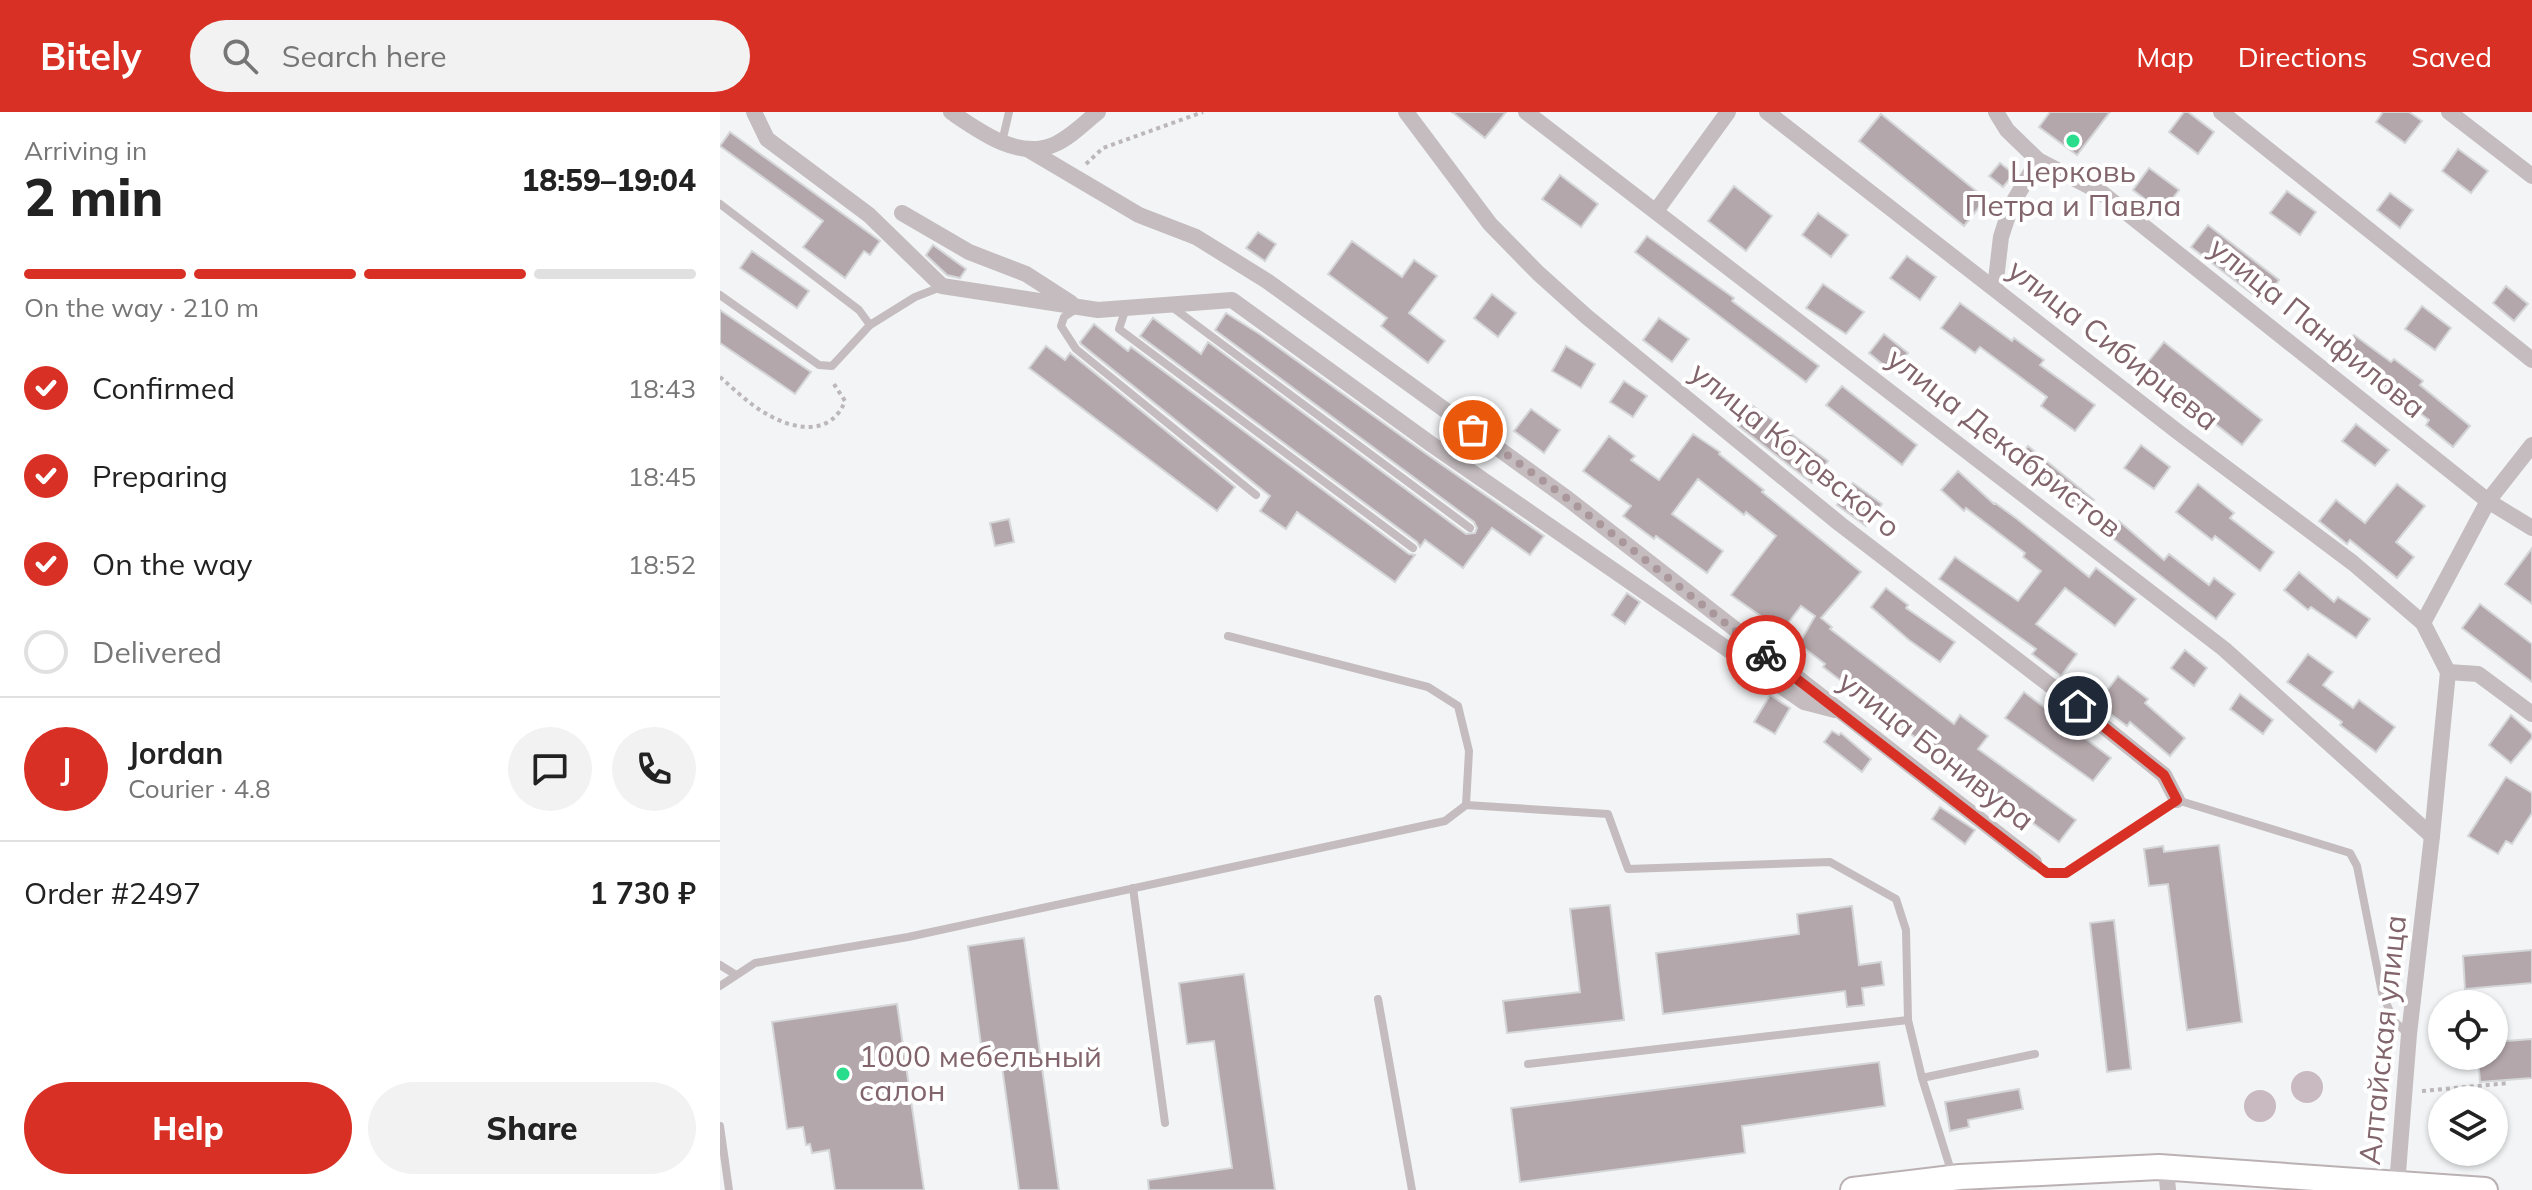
<!DOCTYPE html>
<meta charset="utf-8">
<style>
body{margin:0;font-family:Mulish,sans-serif;background:#f2f2f2;color:#222;height:100vh;display:flex;flex-direction:column;font-size:30px;white-space:nowrap}
*{box-sizing:border-box;margin:0}
p{font-size:26px;color:#767676}
.icon{flex:none;width:44px;height:44px;fill:none;stroke:currentColor;stroke-width:2;stroke-linecap:round;stroke-linejoin:round}
.map{position:relative;flex:1;overflow:hidden}
.details{display:flex;flex-direction:column;background:#fff;width:720px}
.details>*{flex:none}
.fabs{position:absolute;left:1708px;top:878px;display:grid;gap:16px}
.fabs a{display:grid;place-items:center;width:80px;height:80px;border-radius:50%;background:#fff;box-shadow:0 2px 6px #0004;font-size:40px}
.pin{position:absolute;display:grid;place-items:center;width:68px;height:68px;color:#fff;margin:-34px;border:4px solid #fff;border-radius:50%;box-shadow:0 2px 8px #0007}
.courier{position:absolute;display:grid;place-items:center;width:80px;height:80px;margin:-40px;border:6px solid #d93025;border-radius:50%;background:#fff;color:#222;box-shadow:0 2px 10px #0007}
.overview em{font-style:normal;font-weight:800}
.overview div{display:flex;flex-direction:column-reverse}
.overview{display:flex;align-items:center;justify-content:space-between;height:136px;padding:0 24px}
h1{font-size:52px;font-weight:800;line-height:60px}
.bar{display:grid;grid-template-columns:repeat(4,1fr);gap:12px 8px;align-content:center;height:96px;padding:0 24px}
.bar i{height:10px;border-radius:6px;background:#e0e0e0}
.bar .active{background:#d93025}
.bar p{grid-column:span 4}
.line{display:flex;align-items:center;gap:20px;padding:0 24px;border-top:2px solid #e0e0e0}
.line div{flex:1}
.round{display:grid;place-items:center;flex:none;width:84px;height:84px;border-radius:42px;background:#f2f2f2}
ol{padding:0 24px;list-style:none}
li{display:flex;align-items:center;gap:24px;height:88px}
li p{margin-inline-start:auto}
li .icon{padding:8px;border-radius:50%;background:#d93025;color:#fff;stroke-width:4}
li:last-child{color:#767676}
li i{width:44px;height:44px;border:4px solid #e0e0e0;border-radius:50%}
.cta{display:flex;gap:16px;margin-top:auto;padding:16px 24px}
.cta a{flex:1;height:92px;border-radius:48px;background:#d93025;color:#fff;font-size:32px;font-weight:800;line-height:92px;text-align:center}
.cta a+a{background:#f2f2f2;color:#222}
header{display:flex;align-items:center;gap:48px;box-sizing:border-box;height:112px;padding:0 40px;background:#d93025;color:#fff}
header strong{font-size:38px}
nav{display:flex;gap:44px;margin-inline-start:auto;font-size:28px}
.search{width:560px;height:72px;background:#f2f2f2;display:flex;align-items:center;gap:20px;box-sizing:border-box;padding:0 28px;border-radius:44px;color:#767676;font-size:30px}
main{display:flex;flex:1;min-height:0}
.map>svg:first-child{display:block}
.water{fill:#c9b9c0}
.building{fill:#b4a7ab;stroke:#d4d6d7;stroke-width:2}
.lines{fill:none;stroke-linecap:round;stroke-linejoin:round}
.secondary-casing{stroke:#bbb1b3;stroke-width:28}
.path{stroke:#bcb7b8;stroke-width:4;stroke-dasharray:4 4;stroke-linecap:butt}
.lane{stroke:#c4bcbe;stroke-width:8}
.street{stroke:#c4bcbe;stroke-width:16}
.secondary{stroke:#fff;stroke-width:24}
.done{stroke:#a9979c;stroke-width:8;stroke-dasharray:0 14.4}
.route{stroke:#d93025;stroke-width:10}
.poi-dot{fill:#2add8d;stroke:#fff;stroke-width:3}
.labels{text-anchor:middle;stroke-width:8;stroke-linejoin:round;paint-order:stroke}
.poi-label{font-size:30px;fill:#82656c;stroke:#fff}
.street-label{font-size:30px;fill:#82656c;stroke:#fff}
</style>
<header>
<strong>Bitely</strong>
<div class="search"><svg class="icon" aria-label="search" viewBox="0 0 24 24"><circle cx="10" cy="10" r="6"/><path d="M15 15l6 6"/></svg>Search here</div>
<nav><a>Map</a><a>Directions</a><a>Saved</a></nav>
</header>
<main>
<section class="details">
<div class="overview"><div><h1>2 min</h1><p>Arriving in</p></div><em>18:59–19:04</em></div>
<div class="bar"><i class="active"></i><i class="active"></i><i class="active"></i><i></i><p>On the way · 210 m</p></div>
<ol>
<li><svg class="icon" aria-label="check" viewBox="0 0 24 24"><path d="M5 12l5 5 9-10"/></svg>Confirmed<p>18:43</p></li>
<li><svg class="icon" aria-label="check" viewBox="0 0 24 24"><path d="M5 12l5 5 9-10"/></svg>Preparing<p>18:45</p></li>
<li><svg class="icon" aria-label="check" viewBox="0 0 24 24"><path d="M5 12l5 5 9-10"/></svg>On the way<p>18:52</p></li>
<li><i></i>Delivered</li>
</ol>
<div class="line" style="height:144px"><b class="round" style="background:#d93025;color:#fff">J</b><div><b>Jordan</b><p>Courier · 4.8</p></div><a class="round"><svg class="icon" aria-label="chat" viewBox="0 0 24 24"><path d="M4 5h16v11H9l-5 4z"/></svg></a><a class="round"><svg class="icon" aria-label="phone" viewBox="0 0 24 24"><path d="M5 4h4l2 5-3 2q2 4 5 5l2-3 5 2v4C11 20 4 13 5 4z"/></svg></a></div>
<div class="line" style="height:104px"><div>Order #2497</div><b>1 730 ₽</b></div>
<div class="cta"><a>Help</a><a>Share</a></div>
</section>
<div class="map">
<svg width="1812" height="1078" viewBox="0 0 1812 1078">
<rect width="100%" height="100%" fill="#f2f4f5"/>
<g class="water">
<circle cx="1587" cy="975" r="16"/>
<circle cx="1540" cy="994" r="16"/>
</g>
<g class="building">
<path d="M732,0H786L765,26Z"/>
<path d="M1330,0H1390L1357,43L1319,15Z"/>
<path d="M1464,0H1468L1494,20L1478,42L1449,20Z"/>
<path d="M1663,0H1689L1702,9L1685,31L1656,10Z"/>
<path d="M1161,2L1266,87L1244,114L1139,29Z"/>
<path d="M10,20L160,129L150,143L144,139L125,166L83,135L103,109L0,34Z"/>
<path d="M1738,37L1768,59L1751,81L1722,59Z"/>
<path d="M1280,51L1294,62L1283,75L1269,64Z"/>
<path d="M1429,56L1459,78L1442,100L1413,78Z"/>
<path d="M840,63L878,92L861,115L822,87Z"/>
<path d="M1014,74L1052,104L1026,139L988,109Z"/>
<path d="M1567,79L1596,100L1580,123L1550,101Z"/>
<path d="M1670,81L1693,98L1680,116L1657,98Z"/>
<path d="M1098,101L1128,123L1111,145L1082,123Z"/>
<path d="M1488,113L1559,168L1543,190L1471,135Z"/>
<path d="M538,120L556,132L545,149L526,136Z"/>
<path d="M927,124L1014,186L1012,189L1099,254L1086,270L915,140Z"/>
<path d="M632,129L682,165L694,148L717,164L689,201L725,229L708,251L661,214L667,206L608,162Z"/>
<path d="M213,133L246,157L240,166L227,163L206,143Z"/>
<path d="M32,139L89,179L77,196L20,156Z"/>
<path d="M1187,144L1216,165L1200,188L1170,166Z"/>
<path d="M1103,172L1144,200L1126,222L1086,196Z"/>
<path d="M1786,174L1808,192L1794,209L1773,191Z"/>
<path d="M772,182L796,201L778,225L754,206Z"/>
<path d="M1240,191L1292,229L1294,226L1324,248L1320,253L1375,293L1355,319L1321,294L1327,285L1260,235L1255,241L1221,216Z"/>
<path d="M1702,194L1731,216L1715,238L1685,217Z"/>
<path d="M0,198L91,260L75,282L0,231Z"/>
<path d="M506,201L541,223L705,341L824,424L810,443L772,416L743,456L705,428L700,435L697,430L420,224L433,206L481,242L488,230L746,422L755,421L757,416L754,410L495,218Z"/>
<path d="M939,206L969,227L952,250L923,228Z"/>
<path d="M374,212L408,239L411,235L689,442L695,443L675,470L577,400L566,417L540,399L550,384L361,232L360,230Z"/>
<path d="M1164,222L1188,241L1172,260L1149,241Z"/>
<path d="M1634,223L1671,250L1674,247L1703,269L1700,273L1750,314L1733,335L1706,313L1709,308L1650,264L1647,267L1618,245Z"/>
<path d="M1444,230L1542,308L1522,333L1424,255Z"/>
<path d="M326,234L345,248L350,241L515,375L497,399L309,256Z"/>
<path d="M846,234L875,252L861,276L832,259Z"/>
<path d="M904,269L927,284L913,305L890,290Z"/>
<path d="M1122,274L1197,333L1182,353L1106,293Z"/>
<path d="M1032,293L1108,349L1092,371L1017,313Z"/>
<path d="M811,297L840,318L824,341L794,319Z"/>
<path d="M1636,312L1669,338L1655,354L1622,329Z"/>
<path d="M973,322L1000,340L999,342L1044,378L1042,380L1141,460L1101,506L1112,515L1110,517L1234,612L1240,603L1268,624L1258,637L1356,708L1339,730L1217,642L1103,555L1105,552L1079,532L1095,504L1081,494L1062,519L1011,483L1056,424L1026,400L1024,403L978,367L952,402L1003,439L987,461L936,424L934,427L903,404L911,394L863,359L889,324L915,344L911,348L939,368Z"/>
<path d="M1421,333L1450,355L1434,377L1404,356Z"/>
<path d="M1308,334L1374,388L1361,404L1294,352Z"/>
<path d="M1238,359L1274,392L1275,391L1297,407L1369,465L1376,456L1416,487L1395,514L1345,476L1316,512L1357,542L1341,564L1312,542L1316,537L1219,467L1235,445L1298,489L1321,459L1303,445L1305,441L1246,396L1244,399L1221,378Z"/>
<path d="M1133,371L1162,392L1146,414L1117,393Z"/>
<path d="M1478,372L1514,401L1510,406L1554,440L1540,459L1495,424L1492,428L1456,400Z"/>
<path d="M1677,372L1705,394L1676,430L1694,445L1677,466L1630,428L1627,432L1599,409L1616,388L1645,411Z"/>
<path d="M289,407L294,430L275,434L270,411Z"/>
<path d="M1399,409L1444,448L1449,442L1489,473L1494,466L1515,482L1496,507L1387,422Z"/>
<path d="M1812,436V492L1785,472Z"/>
<path d="M1579,460L1614,490L1618,485L1650,507L1636,526L1591,495L1588,498L1564,478Z"/>
<path d="M1166,476L1188,493L1186,496L1235,530L1220,550L1189,528L1151,495Z"/>
<path d="M907,481L920,490L905,512L892,503Z"/>
<path d="M1760,492L1812,532V570L1742,516Z"/>
<path d="M1465,538L1487,556L1474,574L1451,556Z"/>
<path d="M1588,542L1613,560L1603,573L1633,596L1639,588L1675,615L1656,640L1620,613L1622,610L1567,570Z"/>
<path d="M1398,564L1428,587L1425,591L1465,626L1450,644L1410,610L1407,614L1377,592Z"/>
<path d="M1304,580L1391,646L1373,669L1285,606Z"/>
<path d="M1520,582L1553,608L1543,622L1510,597Z"/>
<path d="M1050,583L1070,596L1055,622L1034,610Z"/>
<path d="M1791,603L1812,622V626L1791,651L1769,633Z"/>
<path d="M1112,619L1119,623L1121,621L1151,647L1142,660L1104,630Z"/>
<path d="M1786,665L1812,681V701L1792,732L1786,729L1778,742L1748,724Z"/>
<path d="M1220,695L1255,718L1245,732L1212,707Z"/>
<path d="M1499,733L1522,910L1467,918L1448,772L1429,774L1424,737L1443,734L1444,740Z"/>
<path d="M890,793L904,908L787,921L783,889L860,880L850,797Z"/>
<path d="M1132,794L1139,853L1161,850L1164,873L1142,876L1144,893L1127,895L1125,879L943,902L936,841L1079,822L1077,802Z"/>
<path d="M1394,808L1411,957L1387,960L1370,811Z"/>
<path d="M304,826L339,1078H299L282,954L264,956L248,834Z"/>
<path d="M1812,838V871L1745,877L1743,844Z"/>
<path d="M524,862L555,1078H429L428,1068L512,1056L494,929L467,932L459,871Z"/>
<path d="M177,892L204,1078H115L109,1038L92,1041L90,1032L86,1033L83,1015L67,1017L52,910Z"/>
<path d="M1812,927V966L1760,970L1758,944H1774V930Z"/>
<path d="M1159,950L1165,994L1022,1014L1025,1041L800,1070L791,996Z"/>
<path d="M1299,977L1303,997L1248,1008L1249,1015L1230,1019L1225,990Z"/>
</g>
<g class="lines">
<defs>
<path id="secondary" d="M1133,1078L1240,1065L1439,1055L1765,1078"/>
</defs>
<use href="#secondary" class="secondary-casing"/>
<g class="path">
<path d="M366,52L383,36L483,0"/>
<path d="M0,265C14,277 29,292 45,301C73,318 111,325 125,289L112,269"/>
<path d="M1702,979L1789,971"/>
</g>
<g class="lane">
<path d="M282,30L289,0"/>
<path d="M0,92L139,198L150,213"/>
<path d="M0,183L99,253L112,254L150,213L195,185L221,175"/>
<path d="M452,195L750,416"/>
<path d="M406,196L399,217L693,436"/>
<path d="M356,197L344,205L341,214L356,237L536,383"/>
<path d="M723,339L729,301"/>
<path d="M508,524L708,575L738,594L749,639L746,693"/>
<path d="M1314,750L1327,761H1346L1457,688L1630,741L1637,754L1662,881L1674,909L1688,922"/>
<path d="M413,776L445,1011"/>
<path d="M0,853L16,863"/>
<path d="M0,874L35,851L188,825L725,709L746,693L888,702L908,757L1110,750L1176,787L1186,818L1188,908"/>
<path d="M658,887L692,1078"/>
<path d="M808,952L1188,908L1202,966L1233,1065"/>
<path d="M1202,966L1315,942"/>
<path d="M0,1014L9,1078"/>
</g>
<g class="street">
<path d="M34,0L47,27L149,103L222,174L378,198L512,188L711,332L1084,590L1115,598"/>
<path d="M231,0C259,19 298,48 333,33C350,26 364,11 378,0"/>
<path d="M686,0L770,112L818,161L867,205L1120,412L1382,613L1444,663L1457,688"/>
<path d="M806,0L1504,537L1712,724"/>
<path d="M1047,0L1458,320L1633,451L1703,511"/>
<path d="M1276,0L1287,18L1318,48L1382,81L1768,389L1812,416"/>
<path d="M1501,0L1812,248"/>
<path d="M1729,0L1812,64"/>
<path d="M309,38L419,103L476,125L547,169L848,387L1314,750"/>
<path d="M936,99L1008,0"/>
<path d="M182,101L249,140L306,162L351,191"/>
<path d="M1275,176L1281,125L1291,94L1318,48"/>
<path d="M1728,560L1758,562L1812,602"/>
<path d="M1446,1056L1448,1078"/>
<path d="M1677,1073L1689,922L1712,724L1728,560L1703,511L1768,389L1812,333"/>
</g>
<use href="#secondary" class="secondary"/>
</g>
<g class="lines">
<path class="done" d="M753,318L848,387L1046,543"/>
<path class="route" d="M1046,543L1327,761H1346L1457,688L1444,663L1358,594"/>
</g>
<g class="poi-dot">
<circle cx="1353" cy="29" r="8"/>
<circle cx="123" cy="962" r="8"/>
</g>
<g class="labels">
<g class="poi-label">
<text x="1353" y="70">Церковь<tspan x="1353" dy="34">Петра и Павла</tspan></text>
<text x="139" y="955" text-anchor="start">1000 мебельный<tspan x="139" dy="34">салон</tspan></text>
</g>
<g class="street-label">
<text transform="translate(1597 216) rotate(39)" y="10">улица Панфилова</text>
<text transform="translate(1393 233) rotate(38)" y="10">улица Сибирцева</text>
<text transform="translate(1284 331) rotate(38)" y="10">улица Декабристов</text>
<text transform="translate(1075 338) rotate(39)" y="10">улица Котовского</text>
<text transform="translate(1216 639) rotate(38)" y="10">улица Бонивура</text>
<text transform="translate(1663 928) rotate(-84)" y="10">Алтайская улица</text>
</g>
</g>
</svg>
<div class="fabs">
<a><svg class="icon" aria-label="locate" viewBox="0 0 24 24"><circle cx="12" cy="12" r="6"/><path d="M12 2v4M12 18v4M2 12h4M18 12h4"/></svg></a>
<a><svg class="icon" aria-label="layers" viewBox="0 0 24 24"><path d="M12 4l9 5-9 5-9-5zM3 14l9 5 9-5"/></svg></a>
</div>
<div class="pin" style="left:753px;top:318px;background:#ea580c"><svg class="icon" aria-label="bag" viewBox="0 0 24 24"><path d="M5 8h14l-1 12H6zM9 8a3 3 0 0 1 6 0"/></svg></div>
<div class="pin" style="left:1358px;top:594px;background:#1f2937"><svg class="icon" aria-label="home" viewBox="0 0 24 24"><path d="M3 11l9-7 9 7M6 9v11h12V9"/></svg></div>
<div class="courier" style="left:1046px;top:543px"><svg class="icon" aria-label="bike" viewBox="0 0 24 24"><circle cx="6" cy="16" r="4"/><circle cx="18" cy="16" r="4"/><path d="M6 16l4-8h5l3 8M10 8l3 8H6M13 5h3"/></svg></div>
</div>
</main>
